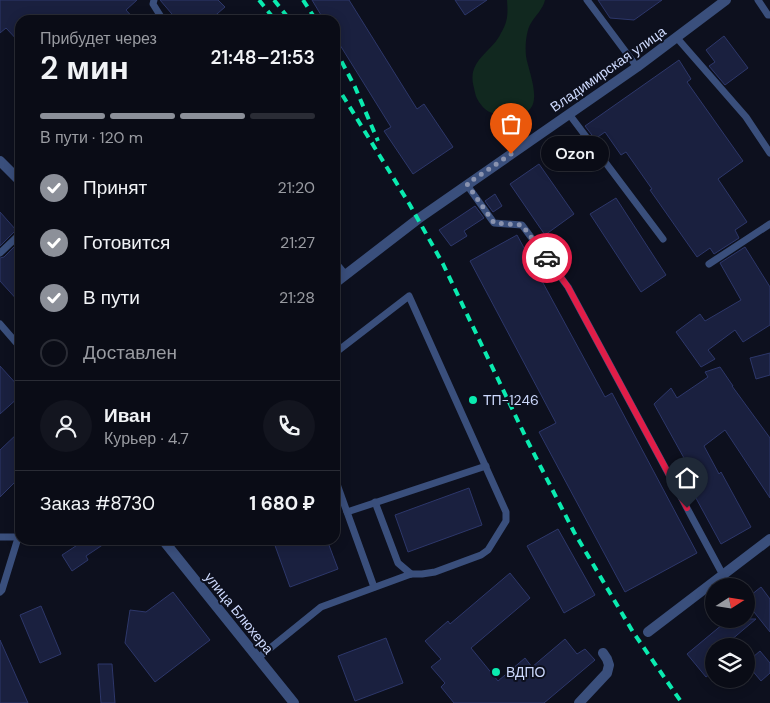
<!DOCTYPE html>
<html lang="ru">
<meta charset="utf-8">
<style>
body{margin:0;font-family:"DM Sans",sans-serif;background:#13151f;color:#f1f3f6;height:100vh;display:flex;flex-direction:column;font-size:19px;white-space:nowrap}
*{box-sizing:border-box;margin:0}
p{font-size:16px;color:#999ba1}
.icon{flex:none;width:28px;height:28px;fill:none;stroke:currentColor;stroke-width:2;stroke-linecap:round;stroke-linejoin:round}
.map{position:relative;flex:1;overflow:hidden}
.sheet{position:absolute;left:15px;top:15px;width:325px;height:530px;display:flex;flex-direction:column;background:#0a0c16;border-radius:15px;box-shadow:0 2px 12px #0003,0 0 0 1px #2a2c35}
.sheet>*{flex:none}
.needle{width:32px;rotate:78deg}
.fabs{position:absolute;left:705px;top:578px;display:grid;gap:10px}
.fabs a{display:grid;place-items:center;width:50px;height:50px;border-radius:50%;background:#0a0c16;box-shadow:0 2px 12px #0003,0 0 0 1px #2a2c35;font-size:25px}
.pin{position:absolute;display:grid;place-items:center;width:42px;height:42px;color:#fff;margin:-51px -21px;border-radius:50% 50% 50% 0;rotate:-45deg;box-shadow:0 0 5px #0007}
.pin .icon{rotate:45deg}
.courier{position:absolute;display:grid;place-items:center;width:50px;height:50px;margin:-25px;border:4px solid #e11d48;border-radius:50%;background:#fff;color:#222;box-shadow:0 1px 6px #0007}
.bubble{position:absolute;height:35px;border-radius:18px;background:#0a0c16;box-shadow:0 2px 12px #0003,0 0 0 1px #2a2c35;font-size:16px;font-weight:600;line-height:35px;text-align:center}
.headline em{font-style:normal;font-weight:600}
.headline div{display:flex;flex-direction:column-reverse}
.headline{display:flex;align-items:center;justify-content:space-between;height:85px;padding:0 25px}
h1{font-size:32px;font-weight:600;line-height:38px}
.bar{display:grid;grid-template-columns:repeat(4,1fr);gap:8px 5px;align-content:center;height:60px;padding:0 25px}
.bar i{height:6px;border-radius:4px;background:#2a2c35}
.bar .selected{background:#8c9099}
.bar p{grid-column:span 4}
.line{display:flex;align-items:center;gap:12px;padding:0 25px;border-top:1px solid #2a2c35}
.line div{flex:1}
.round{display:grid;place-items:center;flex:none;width:52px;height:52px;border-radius:26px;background:#13151f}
ol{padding:0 25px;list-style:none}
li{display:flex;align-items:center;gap:15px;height:55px}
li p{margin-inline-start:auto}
li .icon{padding:5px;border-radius:50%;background:#8c9099;color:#fff;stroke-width:4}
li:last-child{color:#999ba1}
li i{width:28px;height:28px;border:2px solid #2a2c35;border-radius:50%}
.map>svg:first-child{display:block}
.green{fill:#11281f}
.building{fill:#1a203f;stroke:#2d376a}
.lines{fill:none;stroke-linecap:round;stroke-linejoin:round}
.service{stroke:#3a4f7c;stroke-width:7}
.minor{stroke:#3a4f7c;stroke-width:10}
.rail{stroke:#0aebb0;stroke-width:4;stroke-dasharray:8 6;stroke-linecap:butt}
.done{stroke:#8a93af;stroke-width:5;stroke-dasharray:0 9}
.route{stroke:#e11d48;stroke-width:6}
.poi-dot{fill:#0aebb0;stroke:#0d101e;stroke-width:2}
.labels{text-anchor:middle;stroke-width:4;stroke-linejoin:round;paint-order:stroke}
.street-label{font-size:14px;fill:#cdd9fd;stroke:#0d101e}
.poi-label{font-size:14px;fill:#cdd9fd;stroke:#0d101e;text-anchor:start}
</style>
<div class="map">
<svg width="770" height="703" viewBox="0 0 770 703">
<rect width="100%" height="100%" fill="#0d101e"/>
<path class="green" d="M507,0H545C543,9 536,15 531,23C526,31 525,46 526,56C528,70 542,101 528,111C521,115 509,113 501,114C491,114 485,111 479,102C476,98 475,93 474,88C466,60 492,53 501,33C508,21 508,14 507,0Z"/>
<g class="building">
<path d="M0,0H137L126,10L135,20H20V43L6,28L0,33Z"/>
<path d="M160,0H218L225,7L210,20H177Z"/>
<path d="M312,0H349L417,109L424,104L453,147L413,174L384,131L391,127L335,37V20H324Z"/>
<path d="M455,0H487L465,15Z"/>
<path d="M598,0H662L634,20L610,18Z"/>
<path d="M724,36L748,68L725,85L709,66L715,62L706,50Z"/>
<path d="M679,60L691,79L687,82L743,161L718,179L747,222L735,230L739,238L714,254L710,248L697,257L650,190L652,189L626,152L621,155L605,132L595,139L585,126Z"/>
<path d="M539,164L574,214L545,235L510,184Z"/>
<path d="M495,194L502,206L493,212L485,201Z"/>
<path d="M616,198L666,275L641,292L590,214Z"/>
<path d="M475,206L484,218L464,231L467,236L451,246L439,230Z"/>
<path d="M0,212L16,230L0,246Z"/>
<path d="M517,235L605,397L612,393L697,553L625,592L539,432L556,423L470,261Z"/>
<path d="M20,241V303L0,281V258L4,257Z"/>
<path d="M745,247L770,287V325L743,342L735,330L708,350L715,359L701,367L676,332L700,314L705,321L741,300L720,263Z"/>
<path d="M770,353V375L756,379L750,358Z"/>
<path d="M0,366L20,388V396L0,414Z"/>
<path d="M720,367L733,386H732L770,438V498L725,430L704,446L719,474L721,472L751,527L721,544L691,489L699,485L654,404L671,388L677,398L708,377L705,372Z"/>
<path d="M20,431V477L0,497V450Z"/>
<path d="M469,488L482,525L408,552L395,515Z"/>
<path d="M558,529L595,595L564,613L527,546Z"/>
<path d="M85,540H110L86,556L88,560L72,571L62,555Z"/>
<path d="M273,540H327L338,569L290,587Z"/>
<path d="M510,573L530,598L471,648L498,681L525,658L532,667L565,639L577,654L585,649L595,660L544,703H454L441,687L445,683L431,667L441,659L425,641L448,621L450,624Z"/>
<path d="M761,587L770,599V632L746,602V599Z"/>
<path d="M173,592L210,640L155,682L125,643L130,610L146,612Z"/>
<path d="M41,606L61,654L40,663L20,615Z"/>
<path d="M729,619H756L724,646H714V671L706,677L687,654Z"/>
<path d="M386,638L403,683L355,701L338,656Z"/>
<path d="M0,640L28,703H0Z"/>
<path d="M760,651L770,663V673L761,681L746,663Z"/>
<path d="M98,664H112L115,703H101Z"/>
</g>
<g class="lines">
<g class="service">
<path d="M154,0L153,4L163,20"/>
<path d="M587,0L637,67"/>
<path d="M758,0L768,15H770"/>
<path d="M677,38L746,117L770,153"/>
<path d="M569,114L663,239"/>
<path d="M467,185L494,223L522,225L568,287L723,575"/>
<path d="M0,253L20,234"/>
<path d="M335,262L345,274"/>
<path d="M709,264L770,224"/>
<path d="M0,324L20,347"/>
<path d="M335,474L338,487L374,587"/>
<path d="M375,502L398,563L411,574"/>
<path d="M347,512L486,466"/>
<path d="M0,537H20"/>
<path d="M0,592L2,590L18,538"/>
<path d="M258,658L321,607L411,574H422L435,572L481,555L488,550L506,521V512L409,296L335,353"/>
</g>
<g class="minor">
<path d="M0,161L20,181"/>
<path d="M335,283L418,219L637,67L726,0"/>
<path d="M163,540L294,703"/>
<path d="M648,632L770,539"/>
<path d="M579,703L607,673L609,665L607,659L603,653"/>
</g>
<g class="rail">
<path d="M259,0L275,20"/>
<path d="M274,0L290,20"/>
<path d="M303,0L316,20"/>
<path d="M335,49L355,87L378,141"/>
<path d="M335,83L410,205L443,264L528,442L574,532L633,632L682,703"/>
</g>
</g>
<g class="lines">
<path class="done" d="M511,154L467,184L494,223L522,225L547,258"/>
<path class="route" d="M547,258L568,287L687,508"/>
</g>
<g class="poi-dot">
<circle cx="473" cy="400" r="5"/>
<circle cx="496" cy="672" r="5"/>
</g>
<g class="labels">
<g class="street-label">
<text transform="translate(608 69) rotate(-35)" y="5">Владимирская улица</text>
<text transform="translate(239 613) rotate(51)" y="5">улица Блюхера</text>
</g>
<g class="poi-label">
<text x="483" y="405">ТП-1246</text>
<text x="506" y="677">ВДПО</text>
</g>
</g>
</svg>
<div class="fabs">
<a><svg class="needle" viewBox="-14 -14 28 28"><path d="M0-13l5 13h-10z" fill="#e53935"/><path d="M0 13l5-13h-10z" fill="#999ba1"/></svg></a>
<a><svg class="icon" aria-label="layers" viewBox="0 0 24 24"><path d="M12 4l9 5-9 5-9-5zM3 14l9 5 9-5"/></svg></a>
</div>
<div class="pin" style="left:511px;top:154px;background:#ea580c"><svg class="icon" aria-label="bag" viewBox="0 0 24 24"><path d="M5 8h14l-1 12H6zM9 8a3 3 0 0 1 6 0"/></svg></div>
<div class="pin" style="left:687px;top:508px;background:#1f2937"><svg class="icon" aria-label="home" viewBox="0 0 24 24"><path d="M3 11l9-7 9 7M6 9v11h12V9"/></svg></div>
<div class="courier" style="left:547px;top:258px"><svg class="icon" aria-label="car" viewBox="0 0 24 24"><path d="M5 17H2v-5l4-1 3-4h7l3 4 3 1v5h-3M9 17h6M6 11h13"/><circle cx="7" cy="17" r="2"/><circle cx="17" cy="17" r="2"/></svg></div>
<div class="bubble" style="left:541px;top:136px;width:68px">Ozon</div>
<section class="sheet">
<div class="headline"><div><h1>2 мин</h1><p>Прибудет через</p></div><em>21:48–21:53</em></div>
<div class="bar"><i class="selected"></i><i class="selected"></i><i class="selected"></i><i></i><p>В пути · 120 m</p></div>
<ol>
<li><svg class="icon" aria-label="check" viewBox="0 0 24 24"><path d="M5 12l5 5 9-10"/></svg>Принят<p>21:20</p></li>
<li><svg class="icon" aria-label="check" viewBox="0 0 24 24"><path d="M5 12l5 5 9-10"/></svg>Готовится<p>21:27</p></li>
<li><svg class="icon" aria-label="check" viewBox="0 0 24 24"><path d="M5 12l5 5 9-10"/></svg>В пути<p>21:28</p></li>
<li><i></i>Доставлен</li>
</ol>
<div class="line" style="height:90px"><a class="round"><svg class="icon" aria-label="person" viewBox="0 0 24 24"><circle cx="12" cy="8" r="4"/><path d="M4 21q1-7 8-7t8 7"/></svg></a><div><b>Иван</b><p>Курьер · 4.7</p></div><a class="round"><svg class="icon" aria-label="phone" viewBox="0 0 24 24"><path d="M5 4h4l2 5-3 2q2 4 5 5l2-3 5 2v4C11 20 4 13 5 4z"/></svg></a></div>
<div class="line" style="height:65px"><div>Заказ #8730</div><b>1 680 ₽</b></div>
</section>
</div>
